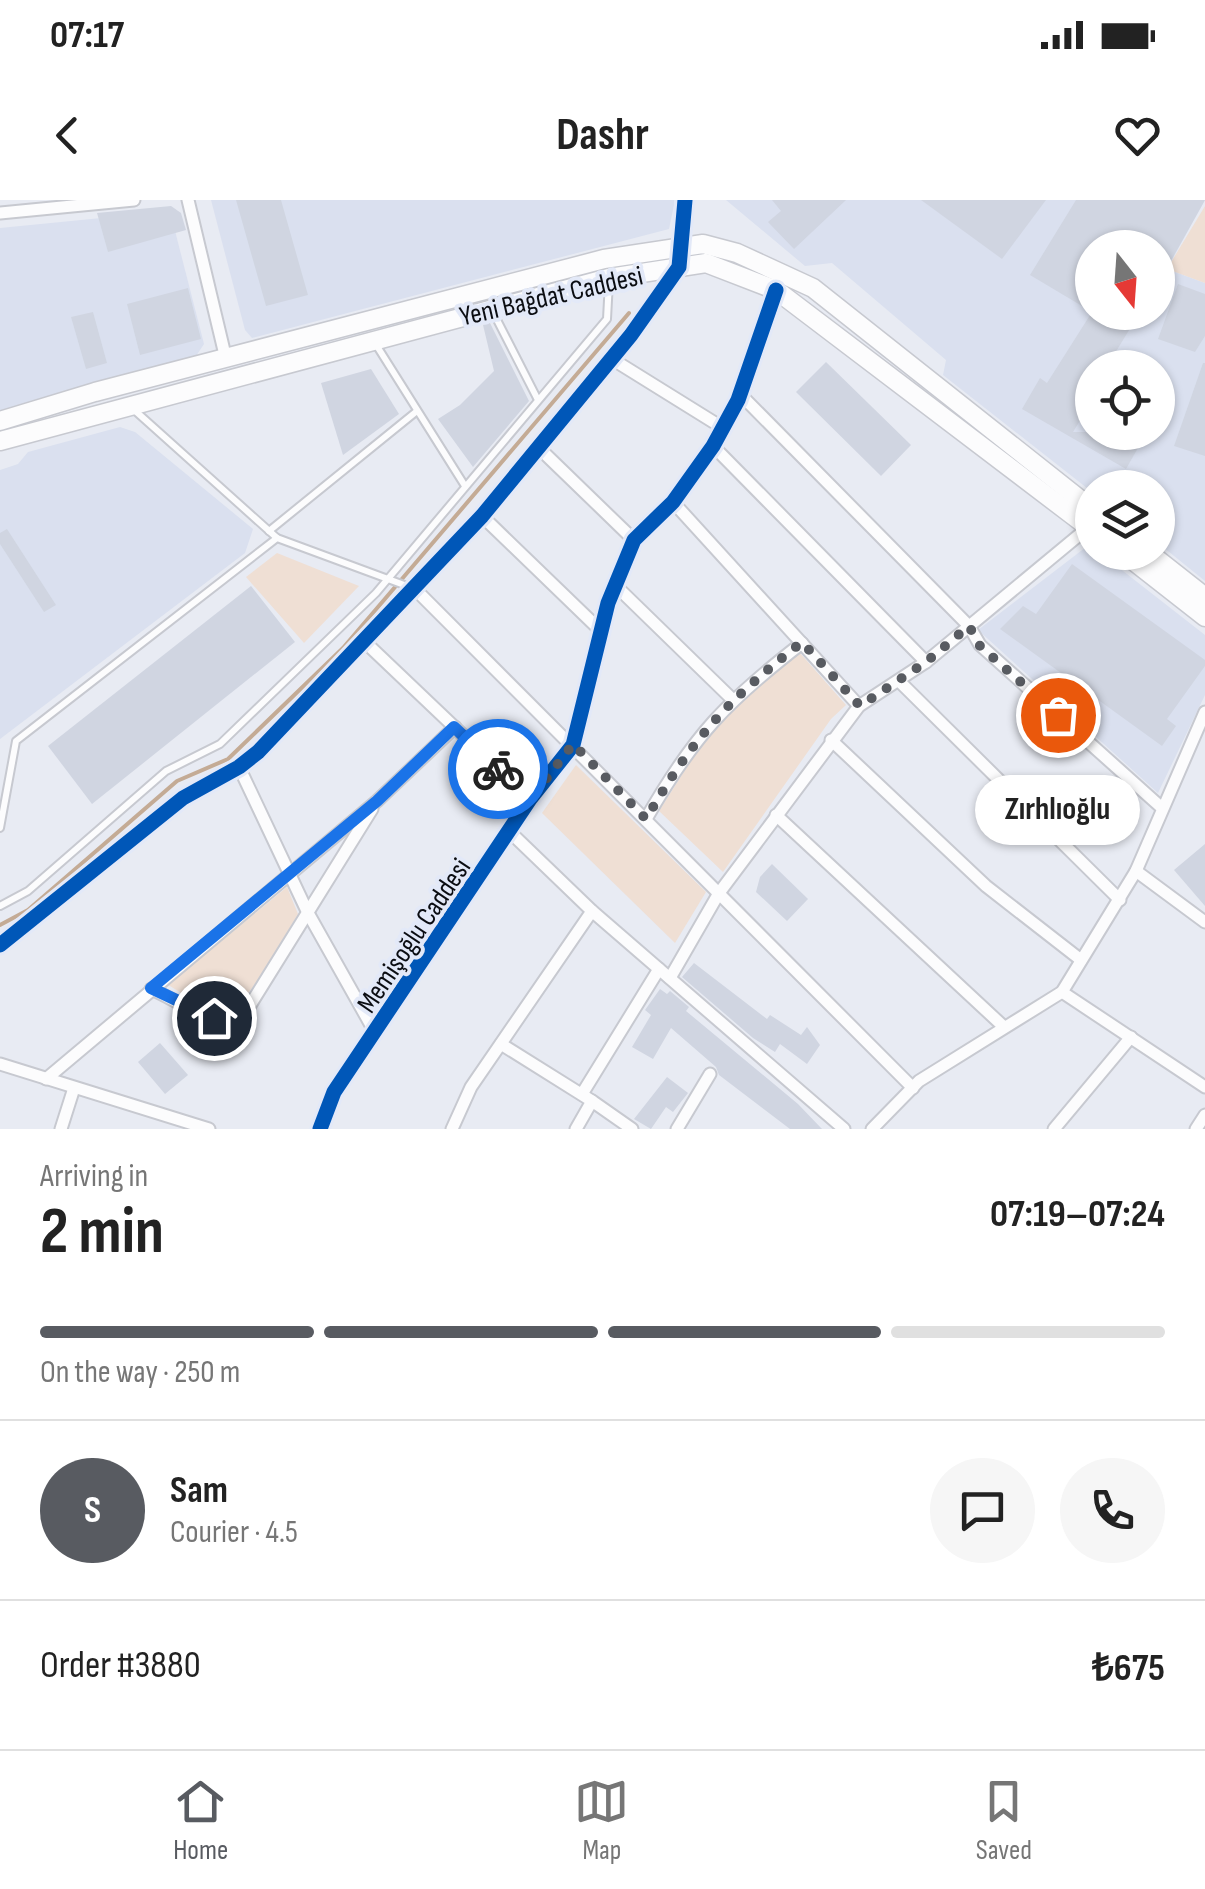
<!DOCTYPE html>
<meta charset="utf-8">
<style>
body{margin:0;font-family:"Sofia Sans Condensed",sans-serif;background:#f6f6f6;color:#222;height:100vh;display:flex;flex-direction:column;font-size:38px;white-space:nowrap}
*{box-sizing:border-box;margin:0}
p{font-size:32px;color:#767676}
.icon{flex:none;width:55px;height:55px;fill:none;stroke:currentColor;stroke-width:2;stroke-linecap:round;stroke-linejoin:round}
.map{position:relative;height:929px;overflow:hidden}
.drawer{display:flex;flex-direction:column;background:#fff;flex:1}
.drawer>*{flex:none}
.needle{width:65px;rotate:163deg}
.fabs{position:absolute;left:1075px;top:30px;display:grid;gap:20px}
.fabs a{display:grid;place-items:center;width:100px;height:100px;border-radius:50%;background:#fff;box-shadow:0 2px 8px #0004;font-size:50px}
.pin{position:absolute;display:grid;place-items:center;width:85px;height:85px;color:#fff;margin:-42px;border:5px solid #fff;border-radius:50%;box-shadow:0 2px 10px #0007}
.courier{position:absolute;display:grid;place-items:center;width:100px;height:100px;margin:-50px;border:8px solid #1a73e8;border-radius:50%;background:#fff;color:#222;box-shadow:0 2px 12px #0007}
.bubble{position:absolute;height:70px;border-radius:35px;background:#fff;box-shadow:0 2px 8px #0004;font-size:32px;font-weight:700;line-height:70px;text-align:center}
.overview em{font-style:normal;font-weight:700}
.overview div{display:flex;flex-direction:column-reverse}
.overview{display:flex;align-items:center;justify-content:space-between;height:170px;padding:0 40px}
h1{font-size:65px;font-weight:700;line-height:75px}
.bar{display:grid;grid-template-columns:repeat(4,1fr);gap:15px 10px;align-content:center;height:120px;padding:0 40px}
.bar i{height:12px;border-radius:8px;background:#e0e0e0}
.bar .selected{background:#585b61}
.bar p{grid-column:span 4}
.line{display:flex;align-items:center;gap:25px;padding:0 40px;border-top:2px solid #e0e0e0}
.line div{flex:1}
.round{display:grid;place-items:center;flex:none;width:105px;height:105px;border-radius:52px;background:#f6f6f6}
.status{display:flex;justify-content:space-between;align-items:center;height:70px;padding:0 50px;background:#fff;direction:ltr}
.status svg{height:28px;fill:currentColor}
header{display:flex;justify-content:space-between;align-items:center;height:130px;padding:0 40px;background:#fff;font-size:45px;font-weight:700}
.dock{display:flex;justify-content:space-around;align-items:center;height:140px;border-top:2px solid #e0e0e0;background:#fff;font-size:28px;color:#767676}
.dock a{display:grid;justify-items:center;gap:5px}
.dock .selected{color:#585b61}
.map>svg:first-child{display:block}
.built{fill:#dae0ef;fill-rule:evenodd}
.green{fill:#efdfd4}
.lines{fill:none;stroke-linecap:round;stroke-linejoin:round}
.stream{stroke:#c4ab95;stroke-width:4}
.building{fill:#d0d5e1}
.service-casing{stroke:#c7c9d0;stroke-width:10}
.minor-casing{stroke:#c7c9d0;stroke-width:15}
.tertiary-casing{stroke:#c7c9d0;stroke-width:19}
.primary-casing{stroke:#c7c9d0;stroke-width:21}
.service{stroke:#fcfcfd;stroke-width:6}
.minor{stroke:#fcfcfd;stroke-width:11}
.tertiary{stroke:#fcfcfd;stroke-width:15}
.primary{stroke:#fcfcfd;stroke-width:18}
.cycleway-casing{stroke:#e3e9f8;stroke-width:21}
.cycleway{stroke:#0057b8;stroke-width:15}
.done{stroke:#585b61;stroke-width:10;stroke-dasharray:0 18}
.route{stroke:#1a73e8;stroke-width:12}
.labels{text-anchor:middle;stroke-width:8;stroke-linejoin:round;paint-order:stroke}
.street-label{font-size:28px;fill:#0b0d12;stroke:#e3e9f8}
</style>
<div class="status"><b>07:17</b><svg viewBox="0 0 49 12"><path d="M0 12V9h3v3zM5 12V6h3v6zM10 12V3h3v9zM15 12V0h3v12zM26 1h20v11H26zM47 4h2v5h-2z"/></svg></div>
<header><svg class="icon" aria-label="back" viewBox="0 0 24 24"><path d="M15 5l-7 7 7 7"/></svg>Dashr<svg class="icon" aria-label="heart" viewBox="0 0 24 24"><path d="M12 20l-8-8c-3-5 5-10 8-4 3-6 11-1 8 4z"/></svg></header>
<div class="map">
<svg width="1205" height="929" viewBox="0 0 1205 929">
<rect width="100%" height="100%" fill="#e8ebf3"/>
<g class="built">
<path d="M211,0H674V5L669,29L252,138L245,130Z"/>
<path d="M726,0H1205L1167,69L1205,83V381L1158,343V288H1092V292L943,175L946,160L832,63L805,66ZM1092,48H1158V112H1092ZM1092,168H1158V232H1092Z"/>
<path d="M152,13L174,27L204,144L196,156L0,211V28Z"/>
<path d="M120,227L135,232L253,329L245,353L0,539V270L18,264L28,252Z"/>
<path d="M1090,344L1092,352L1100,353L1205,435V495L1158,593L978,430Z"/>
</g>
<g class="green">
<path d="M1205,6V83L1167,69Z"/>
<path d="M277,353L359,386L304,443L246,377Z"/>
<path d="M800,453L846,505L831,519L723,672L659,611L704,540L736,501Z"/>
<path d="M576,565L706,692L675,743L542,613Z"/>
<path d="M287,687L298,714C285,735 248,806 227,811C211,815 181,792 168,785Z"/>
</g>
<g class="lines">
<path class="stream" d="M0,725L28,710L177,581L228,559L343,448L629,113"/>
</g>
<g class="building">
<path d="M236,0H281L308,95L266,106Z"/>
<path d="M772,0H846L794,49L768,22L781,11Z"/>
<path d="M921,0H1046L1002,59Z"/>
<path d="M1076,0H1205L1158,84V48H1092V112H1140L1106,168H1092V190L1084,204L1089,206L1073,232H1147L1126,269L1022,209L1040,178L1047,183L1092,112L1030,75Z"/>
<path d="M171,6L181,13L186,30L108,52L97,13Z"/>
<path d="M1178,84L1205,94V136L1195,152L1158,139Z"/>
<path d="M188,88L201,139L140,155L127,104Z"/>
<path d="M93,112L107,163L86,169L71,117Z"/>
<path d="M490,123L529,201L473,267L438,219L460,205L494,171L483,125Z"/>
<path d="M826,162L911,245L881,276L796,192Z"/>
<path d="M1203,163H1205V256L1174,246Z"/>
<path d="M371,169L399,214L343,255L321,183Z"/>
<path d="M7,329L56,405L44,412L0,344V333Z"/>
<path d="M1072,364L1205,460V466L1167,519L1176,526L1162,546L1000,429L1023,406L1036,414Z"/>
<path d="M251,386L295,442L92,604L48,546Z"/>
<path d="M1205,644V706L1174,670Z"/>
<path d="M772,664L808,699L787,721L756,692L760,677Z"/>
<path d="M694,763L767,819L770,815L801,835L807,827L820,845L807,864L780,844L775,852L753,838L682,777Z"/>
<path d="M660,789L667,794L670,791L689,807L686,811L798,904L822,929H790L719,875L716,867L671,828L653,859L632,847L651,815L645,810Z"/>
<path d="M160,843L188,875L165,894L138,862Z"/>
<path d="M667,877L688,893L673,912L666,907L651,929L634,919Z"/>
</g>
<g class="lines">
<defs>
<g id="service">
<path d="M493,112L538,200"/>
<path d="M375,143L465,286"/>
<path d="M132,208L277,338L415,389"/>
<path d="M269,331L417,211"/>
<path d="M0,628L16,541L277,338"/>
<path d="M0,706L28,691L166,571L220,544L376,393L607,119L609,81"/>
</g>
<g id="minor">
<path d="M188,0L226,159"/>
<path d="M0,13L134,0"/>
<path d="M612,159L723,228"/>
<path d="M740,194L969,426L980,445L1162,608"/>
<path d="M713,246L926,462"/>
<path d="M540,249L634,340"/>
<path d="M673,302L859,506"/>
<path d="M482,316L600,430"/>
<path d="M617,387L731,498"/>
<path d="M415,389L913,888"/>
<path d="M366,443L530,599"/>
<path d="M899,481L1120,700"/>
<path d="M831,540L986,686L1081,760"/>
<path d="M239,567L308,713L376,834"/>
<path d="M776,615L1004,827"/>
<path d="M646,619C694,535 726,502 802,443"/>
<path d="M511,633L592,711L844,929"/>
<path d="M1136,671L1205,722"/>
<path d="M0,745L183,598L239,567L258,552L482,316L631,135L679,67L685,0"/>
<path d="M670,778L719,693L859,506L926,462L1090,326"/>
<path d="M151,789C187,805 212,829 249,807L372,609"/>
<path d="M1062,792L1205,887"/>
<path d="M501,844L592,901L576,929"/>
<path d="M0,864L209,929"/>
<path d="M46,879L377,601L455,527"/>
<path d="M582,894L659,769"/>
<path d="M592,901L632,929"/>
<path d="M61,929L74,888"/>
<path d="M452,929L471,887L592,711"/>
<path d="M677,929L710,874"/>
<path d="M872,929L919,881L1062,792L1136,671L1205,512"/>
<path d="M1054,929L1131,837"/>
<path d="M1196,929L1205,915"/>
</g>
<path id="tertiary" d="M320,929L334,892L530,599L573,545L608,403L634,340L673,302L713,246L738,200L776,90"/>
<g id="primary">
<path d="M0,221L95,192L604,59L703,44L737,53L813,88L1092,309"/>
<path d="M0,241L609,78L706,63L776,90L1092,330"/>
<path d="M1122,352L1205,417"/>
<path d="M1148,352L1205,397"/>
</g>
</defs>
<use href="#service" class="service-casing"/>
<use href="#minor" class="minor-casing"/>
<use href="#tertiary" class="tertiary-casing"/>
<use href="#primary" class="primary-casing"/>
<use href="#service" class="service"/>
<use href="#minor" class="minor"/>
<use href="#tertiary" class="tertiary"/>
<use href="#primary" class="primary"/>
<defs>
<g id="cycleway">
<path d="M0,745L183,598L239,567L258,552L482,316L631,135L679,67L685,0"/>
<path d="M320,929L334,892L530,599L573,545L608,403L634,340L673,302L713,246L738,200L776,90"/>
</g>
</defs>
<use href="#cycleway" class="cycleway-casing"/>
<use href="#cycleway" class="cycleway"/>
</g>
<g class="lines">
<path class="done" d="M498,569L530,600L573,544L646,619C695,535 726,502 802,442L860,506L926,462L969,426L980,446L1058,515"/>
<path class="route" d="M214,818L151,788L377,601L454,527L498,569"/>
</g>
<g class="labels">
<g class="street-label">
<text transform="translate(551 95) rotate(-13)" y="10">Yeni Bağdat Caddesi</text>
<text transform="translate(413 735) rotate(-56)" y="10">Memişoğlu Caddesi</text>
</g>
</g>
</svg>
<div class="fabs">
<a><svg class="needle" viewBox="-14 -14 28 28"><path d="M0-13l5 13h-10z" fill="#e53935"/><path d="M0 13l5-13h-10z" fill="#767676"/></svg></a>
<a><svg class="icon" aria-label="locate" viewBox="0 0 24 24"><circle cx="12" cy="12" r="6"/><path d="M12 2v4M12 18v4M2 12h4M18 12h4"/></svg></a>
<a><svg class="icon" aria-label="layers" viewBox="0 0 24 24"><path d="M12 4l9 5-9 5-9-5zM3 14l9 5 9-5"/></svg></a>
</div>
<div class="pin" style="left:1058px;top:515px;background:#ea580c"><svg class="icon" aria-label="bag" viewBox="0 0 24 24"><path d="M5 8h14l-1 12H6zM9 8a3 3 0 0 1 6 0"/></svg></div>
<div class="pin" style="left:214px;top:818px;background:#1f2937"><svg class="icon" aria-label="home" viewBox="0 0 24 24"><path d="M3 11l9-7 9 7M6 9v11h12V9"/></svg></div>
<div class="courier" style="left:498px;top:569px"><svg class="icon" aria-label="bike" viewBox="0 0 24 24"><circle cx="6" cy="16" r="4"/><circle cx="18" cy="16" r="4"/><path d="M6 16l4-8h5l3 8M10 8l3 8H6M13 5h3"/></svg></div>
<div class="bubble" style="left:975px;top:575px;width:165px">Zırhlıoğlu</div>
</div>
<section class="drawer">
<div class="overview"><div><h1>2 min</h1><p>Arriving in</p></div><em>07:19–07:24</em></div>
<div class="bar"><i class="selected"></i><i class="selected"></i><i class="selected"></i><i></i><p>On the way · 250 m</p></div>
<div class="line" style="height:180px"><b class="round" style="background:#585b61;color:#fff">S</b><div><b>Sam</b><p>Courier · 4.5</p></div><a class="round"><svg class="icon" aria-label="chat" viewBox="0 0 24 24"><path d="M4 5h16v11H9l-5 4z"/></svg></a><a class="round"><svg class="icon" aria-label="phone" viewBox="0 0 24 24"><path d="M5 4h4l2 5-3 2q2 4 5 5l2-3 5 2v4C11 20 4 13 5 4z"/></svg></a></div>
<div class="line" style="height:130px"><div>Order #3880</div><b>₺675</b></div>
</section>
<nav class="dock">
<a class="selected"><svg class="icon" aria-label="home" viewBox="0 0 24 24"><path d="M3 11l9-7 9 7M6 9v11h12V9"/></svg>Home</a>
<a><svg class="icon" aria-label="map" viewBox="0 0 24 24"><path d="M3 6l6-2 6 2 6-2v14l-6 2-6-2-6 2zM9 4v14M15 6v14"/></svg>Map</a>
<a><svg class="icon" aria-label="saved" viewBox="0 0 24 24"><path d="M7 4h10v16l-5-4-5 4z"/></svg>Saved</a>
</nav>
